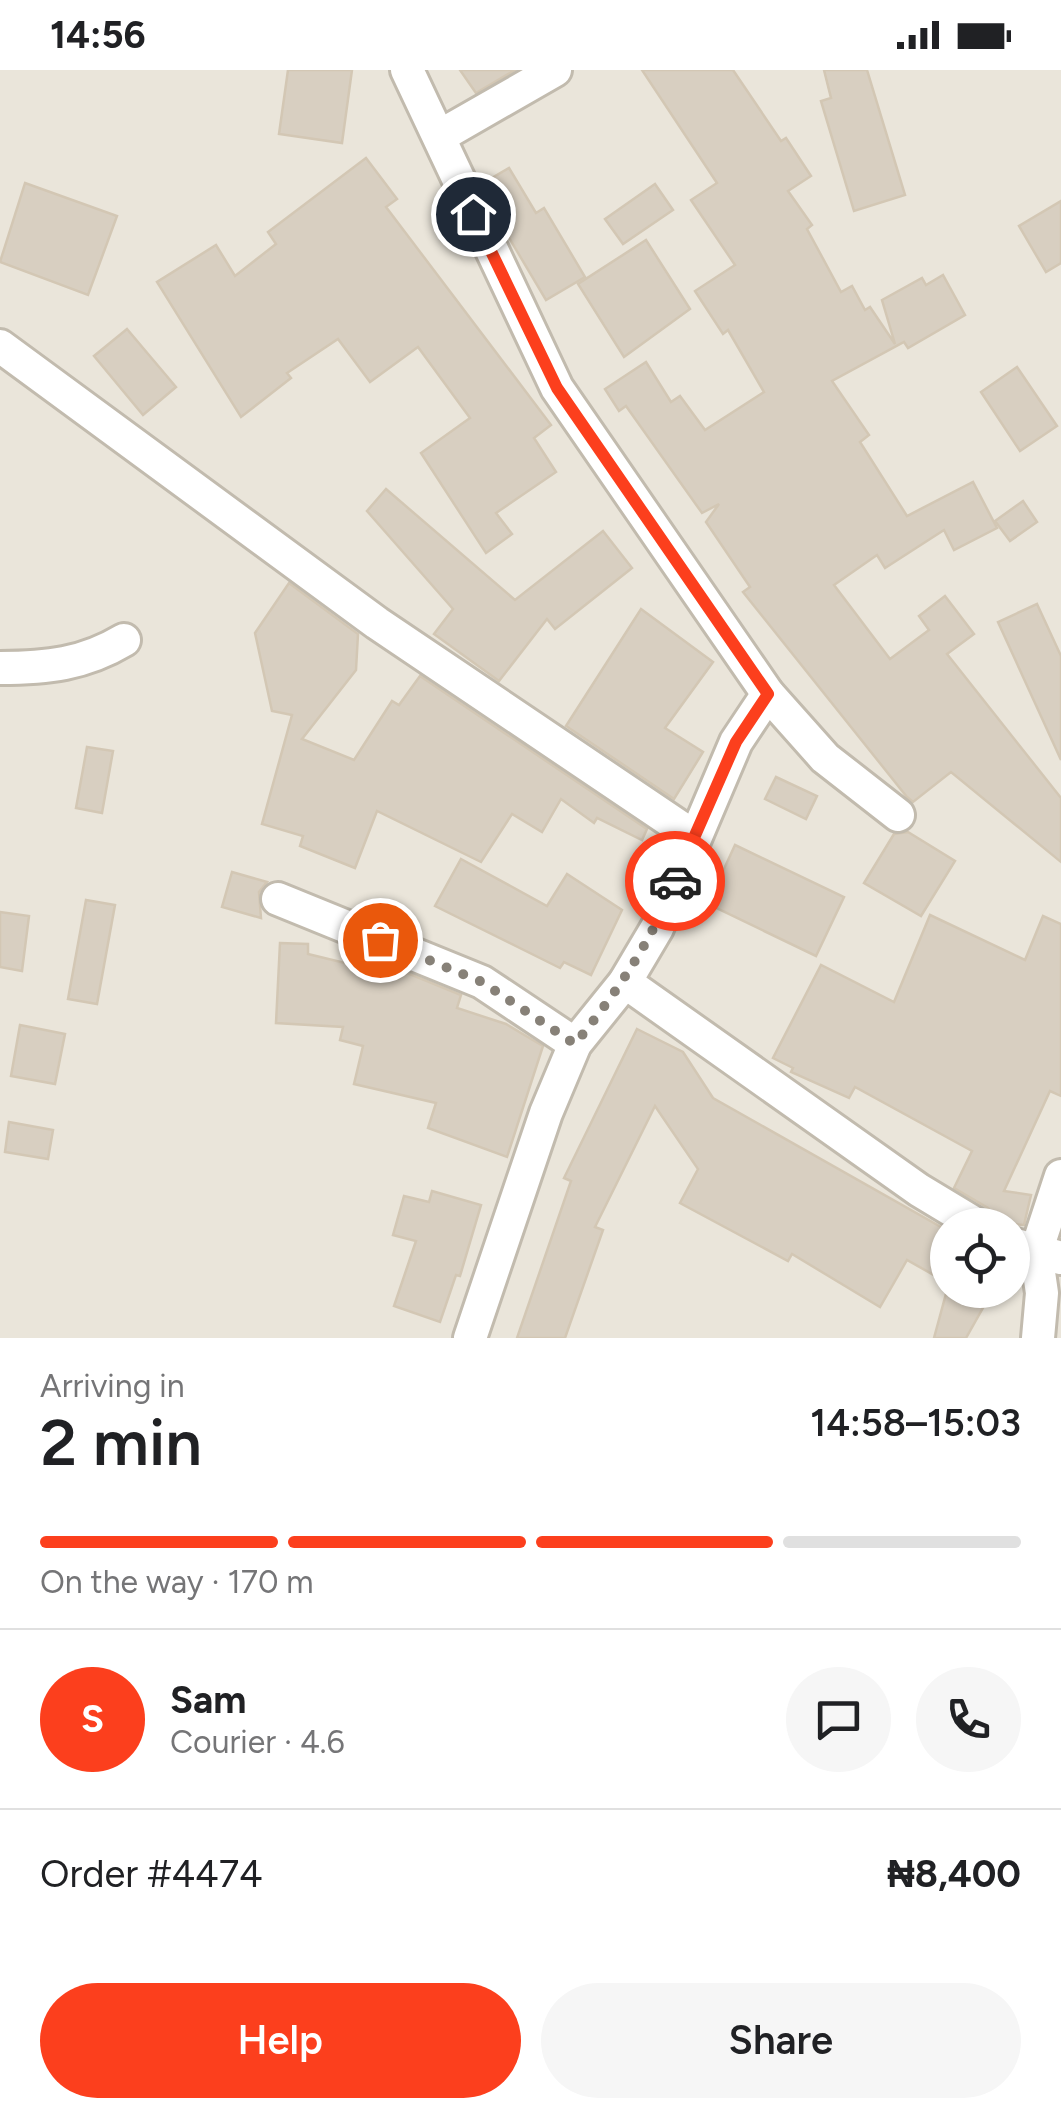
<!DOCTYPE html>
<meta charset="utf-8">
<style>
body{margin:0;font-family:Figtree,sans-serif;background:#f6f6f6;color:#202124;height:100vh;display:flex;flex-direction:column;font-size:38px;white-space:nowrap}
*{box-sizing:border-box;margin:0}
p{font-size:32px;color:#757577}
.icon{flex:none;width:55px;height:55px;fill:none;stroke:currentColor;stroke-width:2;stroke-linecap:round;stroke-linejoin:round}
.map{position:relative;height:1268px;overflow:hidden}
.drawer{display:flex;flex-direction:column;background:#fff;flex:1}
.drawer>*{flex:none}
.tools{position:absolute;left:930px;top:1138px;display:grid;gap:20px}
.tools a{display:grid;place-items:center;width:100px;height:100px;border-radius:50%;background:#fff;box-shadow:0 2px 8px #0004;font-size:50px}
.pin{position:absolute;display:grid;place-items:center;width:85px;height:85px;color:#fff;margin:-42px;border:5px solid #fff;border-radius:50%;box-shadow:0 2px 10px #0007}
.courier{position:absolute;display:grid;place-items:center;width:100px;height:100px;margin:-50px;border:8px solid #fc3f1d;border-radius:50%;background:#fff;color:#222;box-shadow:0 2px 12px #0007}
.head em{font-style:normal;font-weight:600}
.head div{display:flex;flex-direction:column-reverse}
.head{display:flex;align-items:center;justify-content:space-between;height:170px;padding:0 40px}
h1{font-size:65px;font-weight:600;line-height:75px}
.bar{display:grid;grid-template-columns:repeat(4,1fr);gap:15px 10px;align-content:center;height:120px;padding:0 40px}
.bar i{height:12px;border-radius:8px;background:#e0e0e0}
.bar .on{background:#fc3f1d}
.bar p{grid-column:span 4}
.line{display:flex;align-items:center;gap:25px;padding:0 40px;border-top:2px solid #e0e0e0}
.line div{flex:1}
.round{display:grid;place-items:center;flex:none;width:105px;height:105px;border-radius:52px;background:#f6f6f6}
.primary-button{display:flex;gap:20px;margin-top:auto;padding:20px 40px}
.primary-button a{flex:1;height:115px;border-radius:60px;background:#fc3f1d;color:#fff;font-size:40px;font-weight:600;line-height:115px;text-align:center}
.primary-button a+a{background:#f6f6f6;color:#202124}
.status{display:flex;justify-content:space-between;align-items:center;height:70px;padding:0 50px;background:#fff;direction:ltr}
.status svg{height:28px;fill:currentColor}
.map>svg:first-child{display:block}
.residential{fill:#eae5da;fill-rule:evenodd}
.building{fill:#d8cfc1;stroke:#d3c7b4;stroke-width:2.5}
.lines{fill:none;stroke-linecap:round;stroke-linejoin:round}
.minor-casing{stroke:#c2bbae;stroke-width:38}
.minor{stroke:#fff;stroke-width:32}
.done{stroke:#878178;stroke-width:10;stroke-dasharray:0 18}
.route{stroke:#fc3f1d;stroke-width:12}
</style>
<div class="status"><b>14:56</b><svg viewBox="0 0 49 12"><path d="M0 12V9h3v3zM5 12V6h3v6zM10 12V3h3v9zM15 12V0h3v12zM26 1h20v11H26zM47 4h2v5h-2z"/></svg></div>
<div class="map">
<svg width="1061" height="1268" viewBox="0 0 1061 1268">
<rect width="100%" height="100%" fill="#f6f3ec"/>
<path class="residential" d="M0,0H1061V1268H0ZM948,1155H1012V1220H948Z"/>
<g class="building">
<path d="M288,0H352L342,73L279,64Z"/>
<path d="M460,0H515L476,23Z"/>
<path d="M642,0H733L781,71L786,68L811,106L788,121L812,155L807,159L841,222L852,216L865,240L870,237L895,274L882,230L922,208L926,215L943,205L965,245L908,278L904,272L832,311L869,365L860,372L907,446L973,412L997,458L954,480L944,460L885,498L877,485L834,515L890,589L929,560L919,546L945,526L974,564L947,584L1061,728V792L951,702L913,732L907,727L743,522L750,517L706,452L719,434L702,443L626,336L619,341L605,319L646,292L671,332L680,326L705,360L764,322L728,260L723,264L695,221L735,195L691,130L717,113Z"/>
<path d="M824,0H867L905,125L854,141L821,31L831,28Z"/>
<path d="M366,88L397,129L386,137L551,355L534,368L556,402L496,443L512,464L486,483L421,383L470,348L418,277L370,312L338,269L287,303L291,308L241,347L157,212L216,175L235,206L276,174L268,162Z"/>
<path d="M509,98L536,143L544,138L585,207L546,230L505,161L512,158L485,112Z"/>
<path d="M25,113L117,146L88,225L0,192Z"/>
<path d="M655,114L673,140L623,174L605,149Z"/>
<path d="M1061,131V193L1046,202L1019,156Z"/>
<path d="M646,170L690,239L624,287L578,214Z"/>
<path d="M127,259L176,317L143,345L94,286Z"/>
<path d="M1017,297L1057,356L1020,381L981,322Z"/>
<path d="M386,419L515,530L603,461L632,498L555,559L547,549L499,611L434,564L453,539L367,441Z"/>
<path d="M1023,431L1037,452L1010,471L995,451Z"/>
<path d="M289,513L358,564L356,600L302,669L354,690L392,631L399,635L420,606L647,759L642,770L597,748L594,753L561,729L542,762L512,744L481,792L377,741L355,798L300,776L303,766L262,754L292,645L272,641L255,563Z"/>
<path d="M1037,534L1061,586V690L998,552Z"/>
<path d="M641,539L713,592L665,658L703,682L674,729L566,656Z"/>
<path d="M87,677L113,681L102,743L76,738Z"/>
<path d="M776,707L817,726L806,749L765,729Z"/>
<path d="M908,762L955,791L921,846L864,813L894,764Z"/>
<path d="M735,775L844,827L816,886L708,834Z"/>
<path d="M461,789L547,836L567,804L622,840L591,905L564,892L560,898L435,836Z"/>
<path d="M232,802L267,812L259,822L261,848L222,837Z"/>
<path d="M86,830L115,835L97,934L68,929Z"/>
<path d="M0,842L29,846L22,901L0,897Z"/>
<path d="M930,845L1025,890L1043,846L1061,854V1026L1050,1021L1004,1121L1031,1125L1024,1155L996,1152L988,1138L954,1118L972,1081L855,1017L849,1028L791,1002L793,998L773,988L821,895L894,932Z"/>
<path d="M280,873L308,874V884L398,906L400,900L461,925L457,938L506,954L543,976L507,1087L428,1058L436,1033L354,1014L363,976L340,970L343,957L276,953Z"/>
<path d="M20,955L65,964L55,1014L11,1006Z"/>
<path d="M637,959L683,982L713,1028L948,1161V1213L907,1190L880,1237L792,1184L788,1191L680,1133L698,1099L655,1036L595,1157L603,1160L565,1268H517L571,1111L564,1108Z"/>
<path d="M9,1052L53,1060L48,1089L5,1082Z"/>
<path d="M432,1121L481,1135L460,1206L456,1205L440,1252L394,1236L416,1171L393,1165L404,1126L429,1132Z"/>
<path d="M947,1220H993L966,1268H934Z"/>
</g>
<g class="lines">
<defs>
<g id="minor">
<path d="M407,0L557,318L768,624L825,688L898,745"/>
<path d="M440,66L555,0"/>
<path d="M0,276L377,553L693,766"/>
<path d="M0,598C47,598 84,594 124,570"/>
<path d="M278,829L482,912L575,974"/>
<path d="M625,912L919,1120L977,1155"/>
<path d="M1012,1174L1061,1188"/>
<path d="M470,1268L546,1043L575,974L625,912L657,858L736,672L768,624"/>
<path d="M1038,1268L1042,1223L1036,1182L1061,1106"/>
</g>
</defs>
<use href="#minor" class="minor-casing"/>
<use href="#minor" class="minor"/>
</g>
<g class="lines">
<path class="done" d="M380,870L482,912L575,974C617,922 650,874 675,811"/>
<path class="route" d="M473,144L557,318L768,624L736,672L675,811"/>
</g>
</svg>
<div class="tools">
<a><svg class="icon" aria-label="locate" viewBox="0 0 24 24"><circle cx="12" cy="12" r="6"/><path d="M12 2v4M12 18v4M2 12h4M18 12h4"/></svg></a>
</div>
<div class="pin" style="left:380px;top:870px;background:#ea580c"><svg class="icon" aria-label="bag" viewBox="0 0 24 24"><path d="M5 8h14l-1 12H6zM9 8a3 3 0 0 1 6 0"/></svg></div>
<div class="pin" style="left:473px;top:144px;background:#1f2937"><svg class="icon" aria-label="home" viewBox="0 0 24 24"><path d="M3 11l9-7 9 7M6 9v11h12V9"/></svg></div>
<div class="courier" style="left:675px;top:811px"><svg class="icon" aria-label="car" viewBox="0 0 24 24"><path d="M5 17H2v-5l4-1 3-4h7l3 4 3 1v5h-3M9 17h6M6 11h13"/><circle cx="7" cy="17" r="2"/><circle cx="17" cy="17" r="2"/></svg></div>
</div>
<section class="drawer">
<div class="head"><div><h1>2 min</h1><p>Arriving in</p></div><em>14:58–15:03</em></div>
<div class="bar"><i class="on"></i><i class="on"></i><i class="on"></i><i></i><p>On the way · 170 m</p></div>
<div class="line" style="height:180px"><b class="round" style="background:#fc3f1d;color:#fff">S</b><div><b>Sam</b><p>Courier · 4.6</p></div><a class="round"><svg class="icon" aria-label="chat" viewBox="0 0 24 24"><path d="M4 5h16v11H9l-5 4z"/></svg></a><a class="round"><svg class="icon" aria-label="phone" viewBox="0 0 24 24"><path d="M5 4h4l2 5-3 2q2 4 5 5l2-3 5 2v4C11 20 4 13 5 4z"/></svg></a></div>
<div class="line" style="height:130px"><div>Order #4474</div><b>₦8,400</b></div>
<div class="primary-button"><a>Help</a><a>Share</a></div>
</section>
